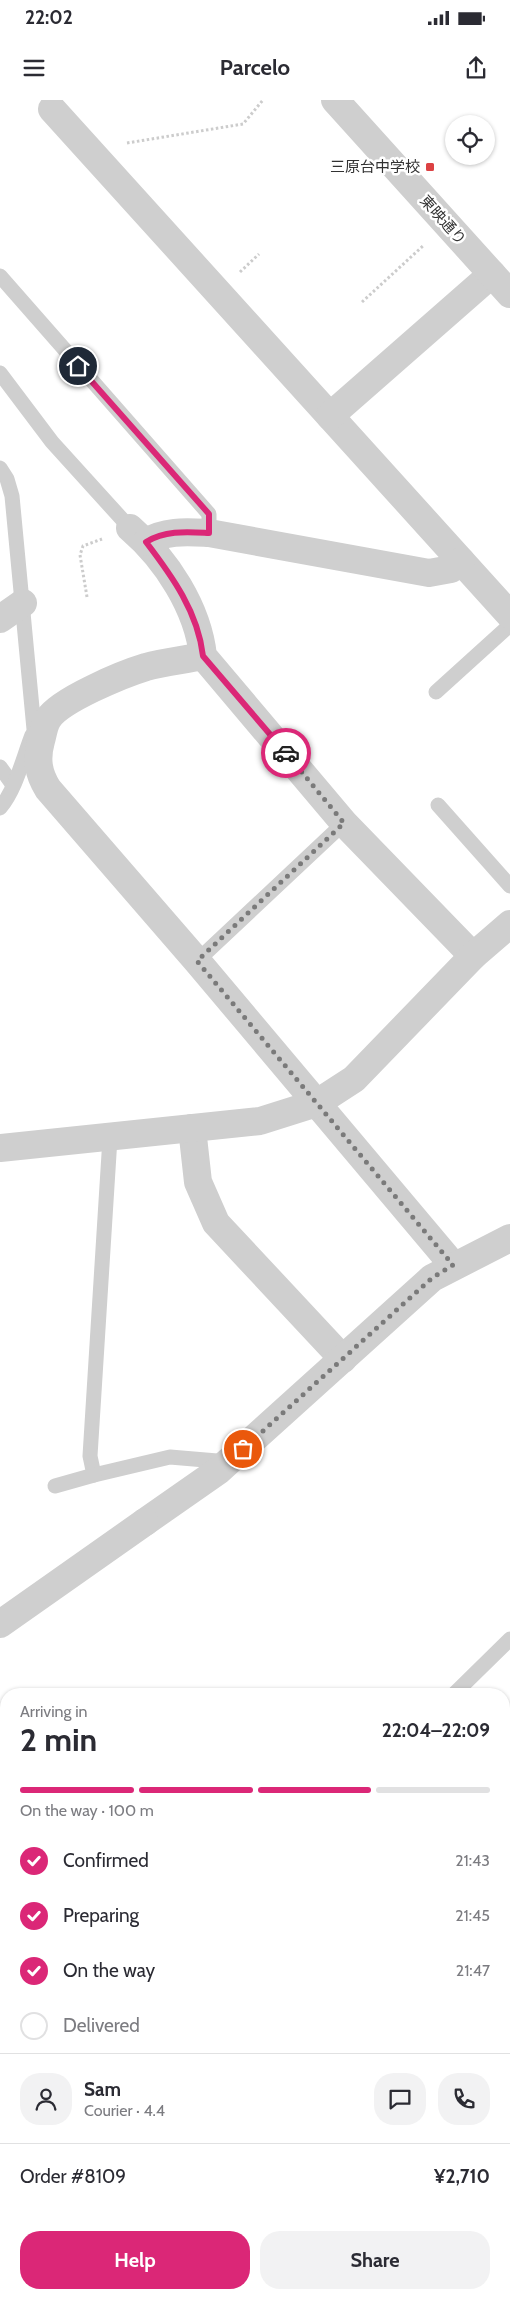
<!DOCTYPE html>
<meta charset="utf-8">
<style>
body{margin:0;font-family:Cabin,"Noto Sans JP",sans-serif;background:#f2f2f3;color:#2b2b33;height:100vh;display:flex;flex-direction:column;font-size:19px;white-space:nowrap}
*{box-sizing:border-box;margin:0}
p{font-size:16px;color:#7c7c81}
.icon{flex:none;width:28px;height:28px;fill:none;stroke:currentColor;stroke-width:2;stroke-linecap:round;stroke-linejoin:round}
.map{position:relative;flex:1;overflow:hidden}
.drawer{position:absolute;left:0px;top:1588px;width:510px;height:611px;display:flex;flex-direction:column;background:#fff;border-radius:20px 20px 0 0;box-shadow:0 1px 4px #0004}
.drawer>*{flex:none}
.controls{position:absolute;left:445px;top:15px;display:grid;gap:10px}
.controls a{display:grid;place-items:center;width:50px;height:50px;border-radius:50%;background:#fff;box-shadow:0 1px 4px #0004;font-size:25px}
.pin{position:absolute;display:grid;place-items:center;width:42px;height:42px;color:#fff;margin:-21px;border:2px solid #fff;border-radius:50%;box-shadow:0 1px 5px #0007}
.courier{position:absolute;display:grid;place-items:center;width:50px;height:50px;margin:-25px;border:4px solid #db2777;border-radius:50%;background:#fff;color:#222;box-shadow:0 1px 6px #0007}
.summary em{font-style:normal;font-weight:800}
.summary div{display:flex;flex-direction:column-reverse}
.summary{display:flex;align-items:center;justify-content:space-between;height:85px;padding:0 20px}
h1{font-size:32px;font-weight:800;line-height:38px}
.bar{display:grid;grid-template-columns:repeat(4,1fr);gap:8px 5px;align-content:center;height:60px;padding:0 20px}
.bar i{height:6px;border-radius:4px;background:#e1e1e2}
.bar .current{background:#db2777}
.bar p{grid-column:span 4}
.line{display:flex;align-items:center;gap:12px;padding:0 20px;border-top:1px solid #e1e1e2}
.line div{flex:1}
.round{display:grid;place-items:center;flex:none;width:52px;height:52px;border-radius:20px;background:#f2f2f3}
ol{padding:0 20px;list-style:none}
li{display:flex;align-items:center;gap:15px;height:55px}
li p{margin-inline-start:auto}
li .icon{padding:5px;border-radius:50%;background:#db2777;color:#fff;stroke-width:4}
li:last-child{color:#7c7c81}
li i{width:28px;height:28px;border:2px solid #e1e1e2;border-radius:50%}
.cta{display:flex;gap:10px;margin-top:auto;padding:10px 20px}
.cta a{flex:1;height:58px;border-radius:20px;background:#db2777;color:#fff;font-size:20px;font-weight:800;line-height:58px;text-align:center}
.cta a+a{background:#f2f2f3;color:#2b2b33}
.status{display:flex;justify-content:space-between;align-items:center;height:35px;padding:0 25px;background:#fff;direction:ltr}
.status svg{height:14px;fill:currentColor}
header{display:flex;justify-content:space-between;align-items:center;height:65px;padding:0 20px;background:#fff;font-size:22px;font-weight:800}
.map>svg:first-child{display:block}
.lines{fill:none;stroke-linecap:round;stroke-linejoin:round}
.river{stroke:#cfdfec;stroke-width:62}
.path{stroke:#ccc;stroke-width:3;stroke-dasharray:2.5 2.5;stroke-linecap:butt}
.service{stroke:#cfcfcf;stroke-width:15}
.minor{stroke:#cfcfcf;stroke-width:28}
.tertiary{stroke:#cfcfcf;stroke-width:28}
.done{stroke:#7a7a7a;stroke-width:5;stroke-dasharray:0 9}
.route{stroke:#db2777;stroke-width:6}
.poi-dot{fill:#dc4143;stroke:#fff;stroke-width:2}
.labels{text-anchor:middle;stroke-width:5;stroke-linejoin:round;paint-order:stroke}
.poi-label{font-size:15px;fill:#323232;stroke:#fff;text-anchor:end}
.street-label{font-size:15px;fill:#323232;stroke:#fff}
</style>
<div class="status"><b>22:02</b><svg viewBox="0 0 49 12"><path d="M0 12V9h3v3zM5 12V6h3v6zM10 12V3h3v9zM15 12V0h3v12zM26 1h20v11H26zM47 4h2v5h-2z"/></svg></div>
<header><svg class="icon" aria-label="menu" viewBox="0 0 24 24"><path d="M4 6h16M4 12h16M4 18h16"/></svg>Parcelo<svg class="icon" aria-label="share" viewBox="0 0 24 24"><path d="M12 15V3M7 8l5-5 5 5M5 13v7h14v-7"/></svg></header>
<div class="map">
<svg width="510" height="2198" viewBox="0 0 510 2198">
<rect width="100%" height="100%" fill="#fff"/>
<g class="lines">
<g class="river">
<path d="M0,1819L6,1828"/>
<path d="M263,2192L267,2198"/>
</g>
<g class="path">
<path d="M127,43L243,24L263,0"/>
<path d="M240,172L259,154"/>
<path d="M362,202L424,145"/>
<path d="M87,497L80,455L83,446L102,439"/>
<path d="M0,1727L6,1736"/>
<path d="M317,2192L321,2198"/>
</g>
<g class="service">
<path d="M0,176L209,414V433"/>
<path d="M0,273L52,342L130,428"/>
<path d="M0,368L7,379L12,396L34,629L43,632"/>
<path d="M436,592L510,525"/>
<path d="M0,667L13,685"/>
<path d="M438,705L510,786"/>
<path d="M0,708C16,689 23,658 32,635"/>
<path d="M197,861L344,723"/>
<path d="M110,1038L90,1356L94,1375L170,1357L229,1362"/>
<path d="M55,1386L94,1375"/>
<path d="M454,1594L510,1539"/>
<path d="M504,1849L510,1857"/>
<path d="M0,1882L6,1891"/>
<path d="M0,2061L6,2070"/>
<path d="M0,2092L6,2087"/>
<path d="M221,2192L225,2198"/>
</g>
<g class="minor">
<path d="M52,9L510,515"/>
<path d="M330,316L492,174"/>
<path d="M130,428C166,459 198,508 203,556L344,723L473,856"/>
<path d="M146,442C166,430 187,432 209,433L429,473L451,469L461,461"/>
<path d="M0,519L23,503"/>
<path d="M203,556C184,560 164,562 146,567C123,574 60,600 48,619C44,625 43,634 41,641C36,659 38,673 48,689L197,861L453,1165"/>
<path d="M192,1028L198,1082L216,1123L343,1259"/>
<path d="M0,1048L260,1021L317,1003L354,979L473,856L510,824"/>
<path d="M145,1422L218,1371L432,1178L510,1138"/>
</g>
<g class="tertiary">
<path d="M335,0L510,194"/>
<path d="M0,1524L145,1422"/>
</g>
</g>
<g class="lines">
<path class="done" d="M243,1349L432,1178L453,1165L197,861L344,723L286,653"/>
<path class="route" d="M78,266L209,414V433C187,432 166,430 146,442C172,476 198,512 203,556L286,653"/>
</g>
<rect class="poi-dot" x="425" y="62" width="10" height="10" rx="2.5"/>
<g class="labels">
<g class="poi-label">
<text x="420" y="72">三原台中学校</text>
</g>
<g class="street-label">
<text transform="translate(443 120) rotate(48)" y="5">東映通り</text>
</g>
</g>
</svg>
<div class="controls">
<a><svg class="icon" aria-label="locate" viewBox="0 0 24 24"><circle cx="12" cy="12" r="6"/><path d="M12 2v4M12 18v4M2 12h4M18 12h4"/></svg></a>
</div>
<div class="pin" style="left:243px;top:1349px;background:#ea580c"><svg class="icon" aria-label="bag" viewBox="0 0 24 24"><path d="M5 8h14l-1 12H6zM9 8a3 3 0 0 1 6 0"/></svg></div>
<div class="pin" style="left:78px;top:266px;background:#1f2937"><svg class="icon" aria-label="home" viewBox="0 0 24 24"><path d="M3 11l9-7 9 7M6 9v11h12V9"/></svg></div>
<div class="courier" style="left:286px;top:653px"><svg class="icon" aria-label="car" viewBox="0 0 24 24"><path d="M5 17H2v-5l4-1 3-4h7l3 4 3 1v5h-3M9 17h6M6 11h13"/><circle cx="7" cy="17" r="2"/><circle cx="17" cy="17" r="2"/></svg></div>
<section class="drawer">
<div class="summary"><div><h1>2 min</h1><p>Arriving in</p></div><em>22:04–22:09</em></div>
<div class="bar"><i class="current"></i><i class="current"></i><i class="current"></i><i></i><p>On the way · 100 m</p></div>
<ol>
<li><svg class="icon" aria-label="check" viewBox="0 0 24 24"><path d="M5 12l5 5 9-10"/></svg>Confirmed<p>21:43</p></li>
<li><svg class="icon" aria-label="check" viewBox="0 0 24 24"><path d="M5 12l5 5 9-10"/></svg>Preparing<p>21:45</p></li>
<li><svg class="icon" aria-label="check" viewBox="0 0 24 24"><path d="M5 12l5 5 9-10"/></svg>On the way<p>21:47</p></li>
<li><i></i>Delivered</li>
</ol>
<div class="line" style="height:90px"><a class="round"><svg class="icon" aria-label="person" viewBox="0 0 24 24"><circle cx="12" cy="8" r="4"/><path d="M4 21q1-7 8-7t8 7"/></svg></a><div><b>Sam</b><p>Courier · 4.4</p></div><a class="round"><svg class="icon" aria-label="chat" viewBox="0 0 24 24"><path d="M4 5h16v11H9l-5 4z"/></svg></a><a class="round"><svg class="icon" aria-label="phone" viewBox="0 0 24 24"><path d="M5 4h4l2 5-3 2q2 4 5 5l2-3 5 2v4C11 20 4 13 5 4z"/></svg></a></div>
<div class="line" style="height:65px"><div>Order #8109</div><b>¥2,710</b></div>
<div class="cta"><a>Help</a><a>Share</a></div>
</section>
</div>
